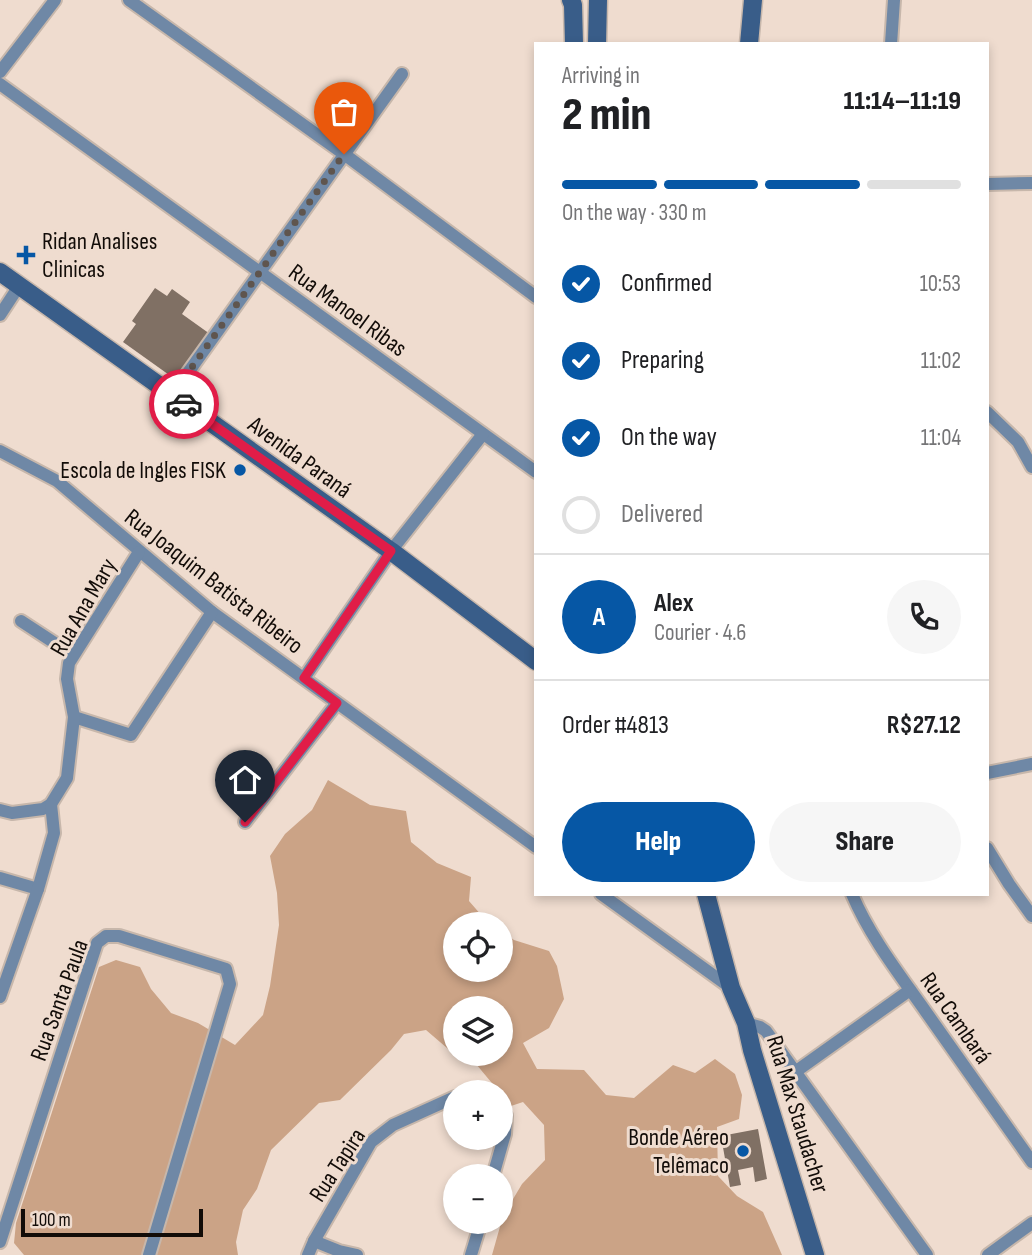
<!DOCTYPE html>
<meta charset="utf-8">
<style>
body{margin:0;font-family:"Sofia Sans Condensed",sans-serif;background:#f6f6f6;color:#202124;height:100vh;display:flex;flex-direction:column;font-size:26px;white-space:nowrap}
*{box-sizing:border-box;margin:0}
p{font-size:23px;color:#757577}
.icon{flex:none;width:38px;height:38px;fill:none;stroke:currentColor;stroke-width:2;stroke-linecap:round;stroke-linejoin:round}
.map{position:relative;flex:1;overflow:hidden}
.panel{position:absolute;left:534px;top:42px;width:455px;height:854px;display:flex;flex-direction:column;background:#fff;border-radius:0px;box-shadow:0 4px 10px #0003}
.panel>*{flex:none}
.controls{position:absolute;left:443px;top:912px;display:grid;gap:14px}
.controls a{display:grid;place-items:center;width:70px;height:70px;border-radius:50%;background:#fff;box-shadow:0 4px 10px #0003;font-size:35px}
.scale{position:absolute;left:21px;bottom:18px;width:182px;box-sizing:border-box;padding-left:7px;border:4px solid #120c08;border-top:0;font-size:19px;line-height:24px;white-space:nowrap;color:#120c08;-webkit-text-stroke:5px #efdccf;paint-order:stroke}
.pin{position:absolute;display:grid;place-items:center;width:60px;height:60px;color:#fff;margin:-72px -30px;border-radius:50% 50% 50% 0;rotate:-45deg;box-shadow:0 0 7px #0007}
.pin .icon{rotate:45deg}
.courier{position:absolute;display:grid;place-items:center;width:70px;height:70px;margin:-35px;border:5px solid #e11d48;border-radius:50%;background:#fff;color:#222;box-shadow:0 2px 9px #0007}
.head em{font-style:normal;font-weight:800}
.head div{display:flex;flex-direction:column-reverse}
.head{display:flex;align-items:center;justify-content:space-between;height:119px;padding:0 28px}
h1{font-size:46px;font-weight:800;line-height:52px}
.bar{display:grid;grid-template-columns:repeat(4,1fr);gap:10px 7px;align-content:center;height:84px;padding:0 28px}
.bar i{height:9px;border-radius:5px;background:#e0e0e0}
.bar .on{background:#0657a5}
.bar p{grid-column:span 4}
.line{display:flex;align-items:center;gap:18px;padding:0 28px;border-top:2px solid #e0e0e0}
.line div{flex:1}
.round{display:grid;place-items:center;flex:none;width:74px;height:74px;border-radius:37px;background:#f6f6f6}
ol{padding:0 28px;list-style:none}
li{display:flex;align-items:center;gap:21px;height:77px}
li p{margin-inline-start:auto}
li .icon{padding:7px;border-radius:50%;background:#0657a5;color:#fff;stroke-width:4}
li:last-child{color:#757577}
li i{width:38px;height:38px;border:4px solid #e0e0e0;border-radius:50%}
.action{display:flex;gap:14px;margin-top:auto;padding:14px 28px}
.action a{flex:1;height:80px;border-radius:42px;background:#0657a5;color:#fff;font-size:28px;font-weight:800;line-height:80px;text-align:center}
.action a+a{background:#f6f6f6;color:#202124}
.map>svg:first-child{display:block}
.forest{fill:#cba386;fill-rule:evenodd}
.building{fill:#807064}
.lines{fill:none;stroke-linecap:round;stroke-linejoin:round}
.street-casing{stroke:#c7b7ab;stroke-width:16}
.secondary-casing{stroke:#c7b7ab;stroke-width:21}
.street{stroke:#6f88a6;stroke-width:12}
.secondary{stroke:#395d89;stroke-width:18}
.done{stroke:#5f554e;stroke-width:7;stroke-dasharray:0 12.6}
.route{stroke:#e11d48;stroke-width:9}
.poi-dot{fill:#0657a5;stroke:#efdccf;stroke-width:2.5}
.labels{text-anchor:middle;stroke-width:6;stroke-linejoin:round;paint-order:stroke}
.poi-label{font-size:24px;fill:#120c08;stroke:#efdccf;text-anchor:end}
.street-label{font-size:24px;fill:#120c08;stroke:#efdccf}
</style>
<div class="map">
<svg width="1032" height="1255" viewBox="0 0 1032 1255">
<rect width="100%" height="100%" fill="#efdccf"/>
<path class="forest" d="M328,780L370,805L406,811L411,842L437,863L471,877L469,901L489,924H455V970H500L501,931L514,940L549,951L557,966L564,999L549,1028L523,1043L537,1069L584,1070L606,1095L634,1098L673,1065L695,1073L715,1059L735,1074L742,1095L739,1119L717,1127L718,1176L737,1196L763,1212L782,1255H492L503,1216L522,1184L545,1160L544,1125L523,1102L511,1106L476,1064L454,1054L426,1030L404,1034L391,1050L340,1100L319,1103L271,1150L257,1189L243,1210L236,1242L238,1255H24L14,1243L16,1223L99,967L116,960L140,967L151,989L171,1013L198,1023L235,1045L263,1015L270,986L279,925L277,893L270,856L285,834L312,810ZM455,1008H500V1054H455Z"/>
<g class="building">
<path d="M155,288L167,296L172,289L190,302L182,314L210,334L180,375L172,377L123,342L136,324L132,321Z"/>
<path d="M758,1129L767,1179L755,1182L753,1167L738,1170L741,1185L730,1187L721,1136Z"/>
</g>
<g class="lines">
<defs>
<g id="street">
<path d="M129,0L344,154L536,297"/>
<path d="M891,44L894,0"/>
<path d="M0,72L55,0"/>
<path d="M0,84L536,472"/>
<path d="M987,184L1032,183"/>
<path d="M0,315L19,286"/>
<path d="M172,395L402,74"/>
<path d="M987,412L1018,442L1032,467"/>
<path d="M0,451L57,481L212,612L536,847"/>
<path d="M21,621L73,655"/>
<path d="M304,678L391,551L483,434"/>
<path d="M74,717L131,735L212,612"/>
<path d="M987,773L1032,764"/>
<path d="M0,810L12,813L43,809L51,804L67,778L74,717L67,679L69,663L139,552"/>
<path d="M245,822L337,703"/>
<path d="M987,848L1009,884L1032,916"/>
<path d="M0,878L38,889"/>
<path d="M601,894L731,988"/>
<path d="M852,894C870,937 900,975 926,1012C961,1062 997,1112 1032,1162"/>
<path d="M0,997L38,889L54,833L51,804"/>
<path d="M746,1023L760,1027L766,1031L927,1255"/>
<path d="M795,1072L910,990"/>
<path d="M493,1176L505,1134L506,1116L500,1112"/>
<path d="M314,1241L339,1251L357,1255"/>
<path d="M0,1242L97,943L106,936H119L226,969L230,984L149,1255"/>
<path d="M308,1255L314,1241L371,1142L393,1125L455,1097"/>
<path d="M471,1255L481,1222"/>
<path d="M988,1255L1032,1223"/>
</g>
<g id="secondary">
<path d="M571,0L573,5L574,44"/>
<path d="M597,44L598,0"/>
<path d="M749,44L753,0"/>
<path d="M0,272L391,551L536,661"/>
<path d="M706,894L731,988L746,1023L752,1050L815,1255"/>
</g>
</defs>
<use href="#street" class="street-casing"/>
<use href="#secondary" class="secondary-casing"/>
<use href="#street" class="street"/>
<use href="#secondary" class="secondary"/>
</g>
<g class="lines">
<path class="done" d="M184,404L172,395L344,154"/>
<path class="route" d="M184,404L391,551L304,678L337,703L245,822"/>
</g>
<g class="poi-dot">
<path d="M22.5 244.5h7v7h7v7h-7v7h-7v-7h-7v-7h7z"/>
<circle cx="240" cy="470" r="7"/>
<circle cx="743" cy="1151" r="7"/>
</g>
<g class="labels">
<g class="poi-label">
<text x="42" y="249" text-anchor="start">Ridan Analises<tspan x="42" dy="28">Clinicas</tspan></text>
<text x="226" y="478">Escola de Ingles FISK</text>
<text x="729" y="1145">Bonde Aéreo<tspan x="729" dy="28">Telêmaco</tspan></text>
</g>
<g class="street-label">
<text transform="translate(348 310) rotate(36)" y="8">Rua Manoel Ribas</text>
<text transform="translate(300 457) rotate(36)" y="8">Avenida Paraná</text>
<text transform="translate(214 581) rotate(38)" y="8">Rua Joaquim Batista Ribeiro</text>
<text transform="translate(83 607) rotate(-60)" y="8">Rua Ana Mary</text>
<text transform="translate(59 1000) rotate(-70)" y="8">Rua Santa Paula</text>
<text transform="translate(956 1018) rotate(55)" y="8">Rua Cambará</text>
<text transform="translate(798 1114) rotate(73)" y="8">Rua Max Staudacher</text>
<text transform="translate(337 1165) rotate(-57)" y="8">Rua Tapira</text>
</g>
</g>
</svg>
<div class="controls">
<a><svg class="icon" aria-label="locate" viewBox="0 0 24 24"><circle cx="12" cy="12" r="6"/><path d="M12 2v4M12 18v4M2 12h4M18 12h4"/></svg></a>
<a><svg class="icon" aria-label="layers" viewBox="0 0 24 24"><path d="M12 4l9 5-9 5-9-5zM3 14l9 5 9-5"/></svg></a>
<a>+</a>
<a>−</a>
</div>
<div class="scale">100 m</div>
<div class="pin" style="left:344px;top:154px;background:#ea580c"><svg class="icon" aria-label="bag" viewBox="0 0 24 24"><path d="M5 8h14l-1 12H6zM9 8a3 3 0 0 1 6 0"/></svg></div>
<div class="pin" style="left:245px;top:822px;background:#1f2937"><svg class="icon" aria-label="home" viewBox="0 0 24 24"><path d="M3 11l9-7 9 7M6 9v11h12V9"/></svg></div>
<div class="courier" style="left:184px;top:404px"><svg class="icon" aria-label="car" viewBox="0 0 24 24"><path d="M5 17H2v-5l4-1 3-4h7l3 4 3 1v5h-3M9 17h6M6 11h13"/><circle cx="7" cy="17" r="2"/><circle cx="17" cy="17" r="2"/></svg></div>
<section class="panel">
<div class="head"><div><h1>2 min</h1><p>Arriving in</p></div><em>11:14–11:19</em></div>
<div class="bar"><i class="on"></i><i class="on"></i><i class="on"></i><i></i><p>On the way · 330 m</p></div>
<ol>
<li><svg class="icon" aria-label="check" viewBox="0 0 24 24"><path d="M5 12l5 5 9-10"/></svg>Confirmed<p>10:53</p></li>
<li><svg class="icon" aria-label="check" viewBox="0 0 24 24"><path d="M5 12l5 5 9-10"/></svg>Preparing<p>11:02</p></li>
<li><svg class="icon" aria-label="check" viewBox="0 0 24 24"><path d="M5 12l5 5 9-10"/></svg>On the way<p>11:04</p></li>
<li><i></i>Delivered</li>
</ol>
<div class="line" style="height:126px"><b class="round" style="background:#0657a5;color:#fff">A</b><div><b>Alex</b><p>Courier · 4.6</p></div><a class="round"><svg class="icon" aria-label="phone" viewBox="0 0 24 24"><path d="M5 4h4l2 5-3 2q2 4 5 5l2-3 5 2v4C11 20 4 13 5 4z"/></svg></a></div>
<div class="line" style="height:91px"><div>Order #4813</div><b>R$27.12</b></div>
<div class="action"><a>Help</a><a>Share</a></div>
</section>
</div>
